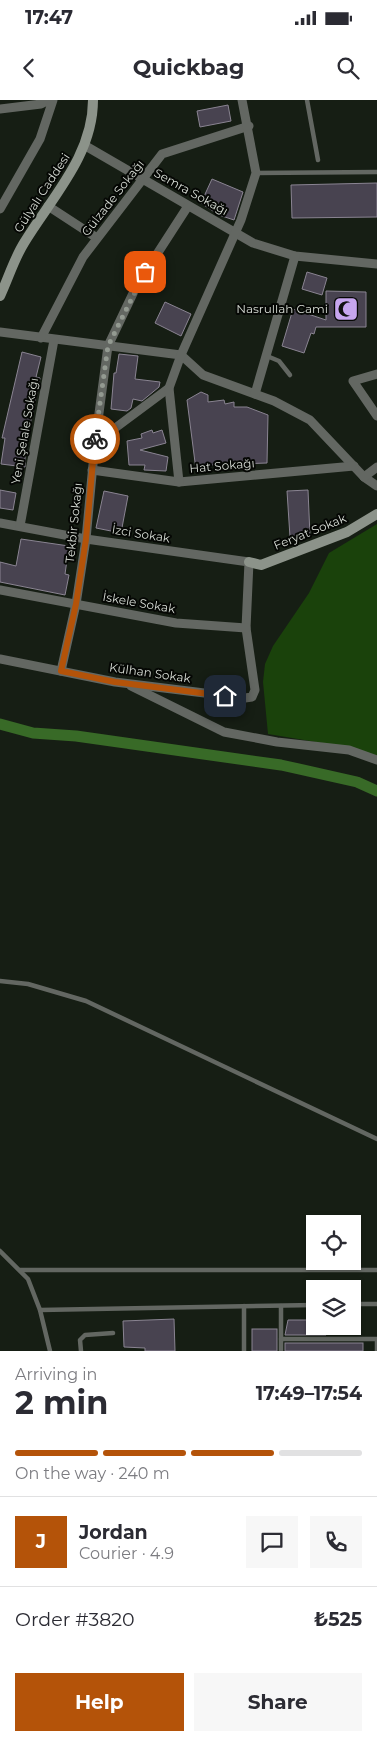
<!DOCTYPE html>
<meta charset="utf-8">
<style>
body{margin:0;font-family:Montserrat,sans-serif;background:#f7f7f7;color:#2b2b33;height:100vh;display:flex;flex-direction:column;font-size:19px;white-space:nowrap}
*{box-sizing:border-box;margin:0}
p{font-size:16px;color:#7c7c81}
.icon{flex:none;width:28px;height:28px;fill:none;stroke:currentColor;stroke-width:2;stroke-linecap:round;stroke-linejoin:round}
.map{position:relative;height:1251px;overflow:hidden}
.side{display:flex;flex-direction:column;background:#fff;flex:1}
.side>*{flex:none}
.controls{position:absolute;left:306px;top:1115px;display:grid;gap:10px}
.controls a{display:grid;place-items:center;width:55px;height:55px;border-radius:0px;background:#fff;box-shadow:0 1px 4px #0004;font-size:25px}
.pin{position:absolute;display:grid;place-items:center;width:42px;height:42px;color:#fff;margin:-21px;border-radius:10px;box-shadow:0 2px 8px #0006}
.courier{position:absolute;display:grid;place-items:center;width:50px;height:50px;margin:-25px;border:4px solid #b45309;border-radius:50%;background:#fff;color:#222;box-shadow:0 1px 6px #0007}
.summary em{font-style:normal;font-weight:700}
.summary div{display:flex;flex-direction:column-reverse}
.summary{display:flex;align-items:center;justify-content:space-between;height:85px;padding:0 15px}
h1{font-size:32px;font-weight:700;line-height:38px}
.bar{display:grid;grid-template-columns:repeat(4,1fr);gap:8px 5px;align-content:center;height:60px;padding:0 15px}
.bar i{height:6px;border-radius:4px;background:#e1e1e2}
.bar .on{background:#b45309}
.bar p{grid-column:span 4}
.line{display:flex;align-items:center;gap:12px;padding:0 15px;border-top:1px solid #e1e1e2}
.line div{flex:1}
.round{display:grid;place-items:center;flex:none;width:52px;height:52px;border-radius:0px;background:#f7f7f7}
.action{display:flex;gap:10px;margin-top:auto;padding:10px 15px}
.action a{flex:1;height:58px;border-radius:0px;background:#b45309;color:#fff;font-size:20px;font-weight:700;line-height:58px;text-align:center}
.action a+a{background:#f7f7f7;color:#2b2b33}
.status{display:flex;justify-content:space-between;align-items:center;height:35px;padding:0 25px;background:#fff;direction:ltr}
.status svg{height:14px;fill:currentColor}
header{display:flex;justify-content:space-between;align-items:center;height:65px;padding:0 15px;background:#fff;font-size:22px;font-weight:700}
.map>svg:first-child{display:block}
.green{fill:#1a420b}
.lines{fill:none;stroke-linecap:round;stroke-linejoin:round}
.canal{stroke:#386a27;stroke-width:11}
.building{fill:#484350;stroke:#8a8492}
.lane{stroke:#636762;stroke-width:4.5}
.street{stroke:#636762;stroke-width:9}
.secondary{stroke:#8c938a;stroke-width:10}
.done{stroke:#939a91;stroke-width:5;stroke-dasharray:0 9}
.route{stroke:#b45309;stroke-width:6}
.labels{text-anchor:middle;stroke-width:4;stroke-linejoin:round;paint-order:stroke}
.street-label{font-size:12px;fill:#d7dcd5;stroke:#050704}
.poi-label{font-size:12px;fill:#d7dcd5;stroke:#050704;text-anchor:end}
</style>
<div class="status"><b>17:47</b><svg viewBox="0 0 49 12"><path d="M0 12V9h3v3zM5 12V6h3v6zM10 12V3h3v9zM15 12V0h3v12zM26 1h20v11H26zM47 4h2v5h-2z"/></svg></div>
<header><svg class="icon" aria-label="back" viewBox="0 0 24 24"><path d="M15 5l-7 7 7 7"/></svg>Quickbag<svg class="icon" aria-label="search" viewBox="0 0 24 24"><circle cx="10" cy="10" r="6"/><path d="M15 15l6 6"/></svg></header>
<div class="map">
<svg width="377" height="1251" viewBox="0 0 377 1251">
<rect width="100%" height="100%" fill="#161e14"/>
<path class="green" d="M377,424V657L334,645L268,634L263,582L265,564L273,546L309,493L329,453Z"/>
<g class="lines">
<path class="canal" d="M0,624L33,633L76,636L281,665L357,682L377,691"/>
</g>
<g class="building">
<path d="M228,5L231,21L200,27L197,11Z"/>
<path d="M212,79L243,92L234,120L219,115L201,103Z"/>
<path d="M377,83V117L292,118L291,85Z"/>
<path d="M307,172L327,178L322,195L302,189Z"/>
<path d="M326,191L366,192V227H316L314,234L311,233L304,253L282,246L293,209L326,220Z"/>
<path d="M165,202L191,214L181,236L155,223Z"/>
<path d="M22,252L41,257L36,277L40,278L25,348V367L1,364L5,338H2Z"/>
<path d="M119,254L138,256L135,279L160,282L159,287L142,301L133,299L131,308L127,311L111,309L114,273H116Z"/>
<path d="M201,292L208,295V302L224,300L225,304L234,302V307H247L268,315L267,363L208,365V368L196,370L187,300Z"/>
<path d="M152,330L153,333L162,330L166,343L140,350L168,357L166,371L144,370L145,365H129L127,341L142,338L141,334Z"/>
<path d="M0,390L16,393L13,410L0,408Z"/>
<path d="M308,390L310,436L290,437L287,391Z"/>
<path d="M104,391L128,396L121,433L96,428Z"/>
<path d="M21,439L69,446L65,474L69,475L65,495L0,482V462L16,466Z"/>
<path d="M174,1219L175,1251H145V1248L124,1247L123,1221Z"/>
<path d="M288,1220H315V1226H326V1235H285Z"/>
<rect x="252" y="1229" width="25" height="22"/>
<rect x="285" y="1243" width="78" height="8"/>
</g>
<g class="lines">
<g class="lane">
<path d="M307,0L318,60"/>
<path d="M256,73L377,72"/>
<path d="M267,256L279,261L290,275"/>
<path d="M0,881L28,884L86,901L377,1039"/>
<path d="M0,1151L28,1179L40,1210L50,1251"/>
<path d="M20,1170H377"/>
<path d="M352,1204H377"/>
<path d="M244,1206V1251"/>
<path d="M40,1210L315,1205"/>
<path d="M281,1239H377"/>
<path d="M81,1251L80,1240L85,1235L113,1233"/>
<path d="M281,1251V1206"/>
<path d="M377,1251V1240"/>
</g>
<g class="street">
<path d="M0,9L41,4L49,0"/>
<path d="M84,45L253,143L295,156L377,164"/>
<path d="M48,106L97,138"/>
<path d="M0,109L40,39L53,0"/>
<path d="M0,232L181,255"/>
<path d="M41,238L83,157L162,54L249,26"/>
<path d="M181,255L203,275L274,301L310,320L364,377L377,386"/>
<path d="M377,274L353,281L377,316"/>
<path d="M255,294L295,156"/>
<path d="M95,343L169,288"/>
<path d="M92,370L179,382L354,366"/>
<path d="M364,377L377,367"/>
<path d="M179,382L169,288L181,255L241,120L256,73L242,0"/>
<path d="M0,423L86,439L249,462L246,528L255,590L252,597L245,598L115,582L0,559"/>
<path d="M20,426L54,240"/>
<path d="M0,490L176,523L246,528"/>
<path d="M61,571L76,504L86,439L95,343L108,246L137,185L188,106"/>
<path d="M131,586L224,632L277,642L349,650L377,660"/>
</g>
<g class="secondary">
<path d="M0,196C8,179 14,159 24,143C51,98 93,56 93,0"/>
<path d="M249,462L261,465L347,432L377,414"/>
</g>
</g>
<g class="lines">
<path class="done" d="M95,339L108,246L145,172"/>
<path class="route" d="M95,339L86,439L76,504L61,571L115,582L225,596"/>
</g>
<defs>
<symbol id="mosque-square" viewBox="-11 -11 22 22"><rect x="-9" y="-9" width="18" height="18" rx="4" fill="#c7a6ef" stroke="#050704"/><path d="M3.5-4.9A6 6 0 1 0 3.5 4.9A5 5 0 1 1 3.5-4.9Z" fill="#111"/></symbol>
</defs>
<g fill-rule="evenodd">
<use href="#mosque-square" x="332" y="195" width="28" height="28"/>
</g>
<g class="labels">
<g class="street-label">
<text transform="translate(191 92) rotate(29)" y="4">Semra Sokağı</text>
<text transform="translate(42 93) rotate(-57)" y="4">Gülyalı Caddesi</text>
<text transform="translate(113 98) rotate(-52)" y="4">Gülzade Sokağı</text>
<text transform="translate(25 331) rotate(-80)" y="4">Yeni Şelale Sokağı</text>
<text transform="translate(222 366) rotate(-5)" y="4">Hat Sokağı</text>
<text transform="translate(74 423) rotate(-84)" y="4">Tekbir Sokağı</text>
<text transform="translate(310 432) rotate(-22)" y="4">Feryat Sokak</text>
<text transform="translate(141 434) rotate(9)" y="4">İzci Sokak</text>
<text transform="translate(139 503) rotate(10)" y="4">İskele Sokak</text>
<text transform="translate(150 573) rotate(8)" y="4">Külhan Sokak</text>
</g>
<g class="poi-label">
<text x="328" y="213">Nasrullah Cami</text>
</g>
</g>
</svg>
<div class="controls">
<a><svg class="icon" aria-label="locate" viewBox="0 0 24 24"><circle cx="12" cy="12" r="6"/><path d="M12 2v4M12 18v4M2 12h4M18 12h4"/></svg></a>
<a><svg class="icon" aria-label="layers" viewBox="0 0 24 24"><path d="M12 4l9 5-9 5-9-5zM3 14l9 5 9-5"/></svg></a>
</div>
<div class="pin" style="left:145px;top:172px;background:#ea580c"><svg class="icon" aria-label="bag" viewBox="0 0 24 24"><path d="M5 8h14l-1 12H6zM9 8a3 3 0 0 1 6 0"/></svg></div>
<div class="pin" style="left:225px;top:596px;background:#1f2937"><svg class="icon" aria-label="home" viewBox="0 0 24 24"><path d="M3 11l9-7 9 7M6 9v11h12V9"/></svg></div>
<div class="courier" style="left:95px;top:339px"><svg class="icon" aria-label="bike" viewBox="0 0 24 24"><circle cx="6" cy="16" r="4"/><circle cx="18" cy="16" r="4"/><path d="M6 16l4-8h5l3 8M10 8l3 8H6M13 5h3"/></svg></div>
</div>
<section class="side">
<div class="summary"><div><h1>2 min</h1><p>Arriving in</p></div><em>17:49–17:54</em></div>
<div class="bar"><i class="on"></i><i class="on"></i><i class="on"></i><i></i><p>On the way · 240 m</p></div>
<div class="line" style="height:90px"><b class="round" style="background:#b45309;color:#fff">J</b><div><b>Jordan</b><p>Courier · 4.9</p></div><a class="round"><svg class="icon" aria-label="chat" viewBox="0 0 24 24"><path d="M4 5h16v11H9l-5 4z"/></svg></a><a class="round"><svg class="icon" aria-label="phone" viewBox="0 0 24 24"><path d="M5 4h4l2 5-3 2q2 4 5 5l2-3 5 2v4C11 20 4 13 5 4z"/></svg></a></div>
<div class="line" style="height:65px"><div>Order #3820</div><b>₺525</b></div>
<div class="action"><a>Help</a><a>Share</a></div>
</section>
